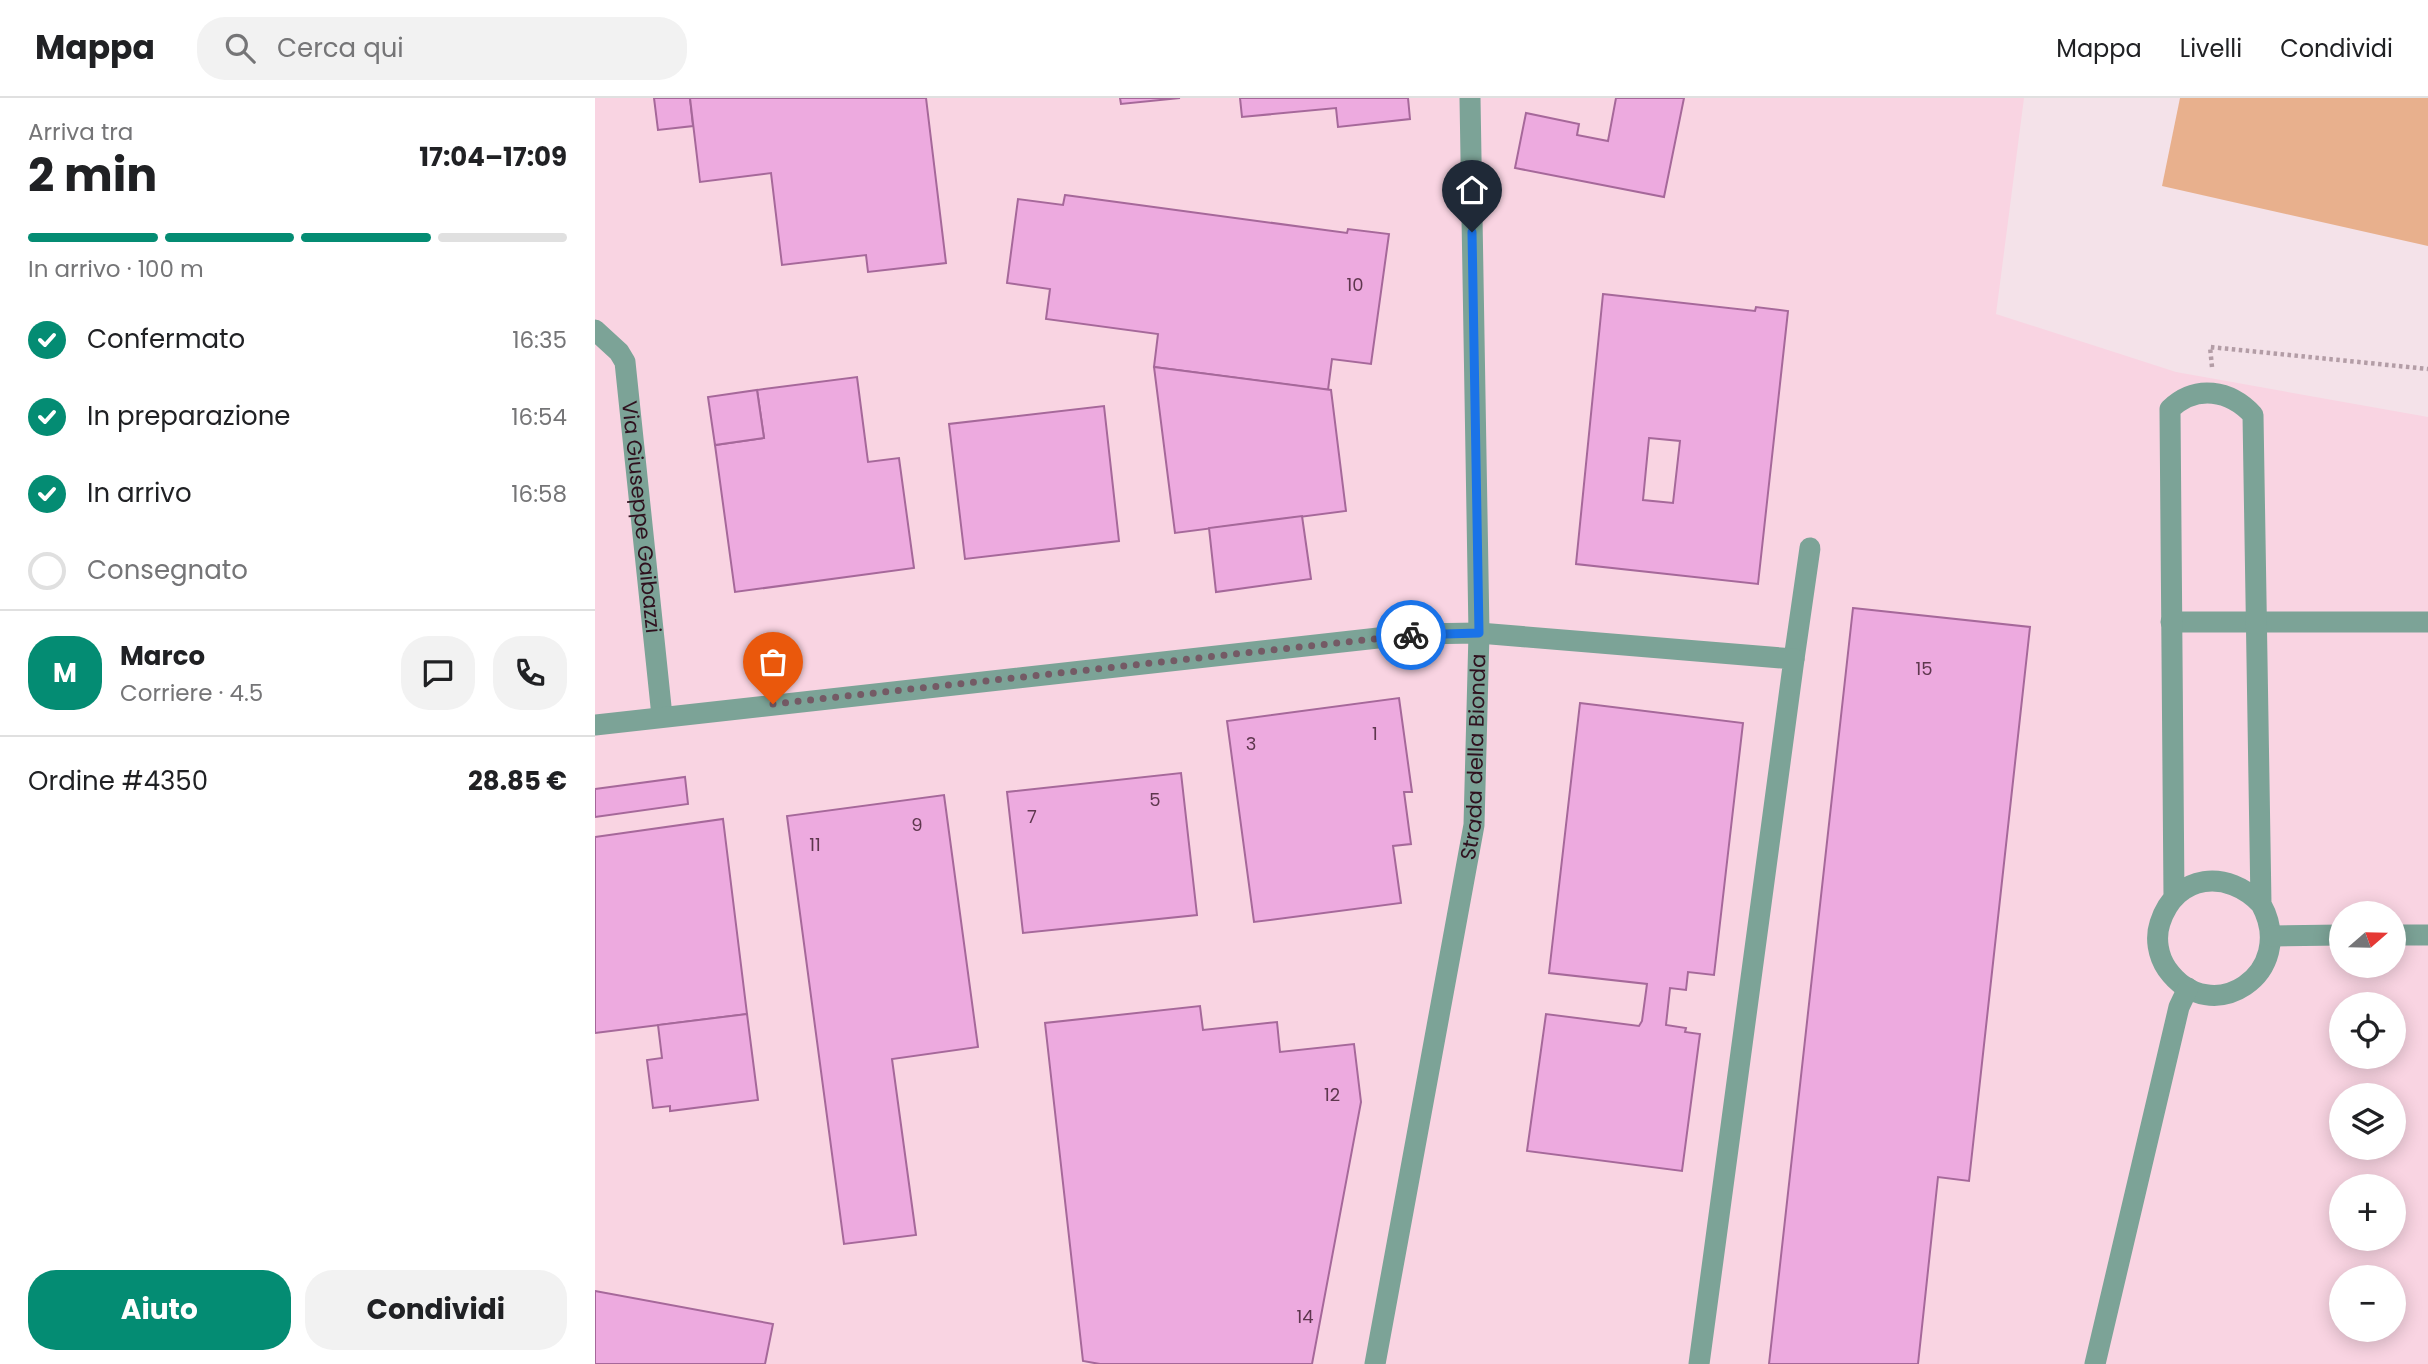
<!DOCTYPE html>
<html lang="it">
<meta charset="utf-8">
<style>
body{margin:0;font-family:Poppins,sans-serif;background:#f2f2f2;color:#202124;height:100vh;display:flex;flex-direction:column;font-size:26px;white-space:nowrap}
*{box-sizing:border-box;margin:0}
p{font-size:23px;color:#757577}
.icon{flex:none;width:38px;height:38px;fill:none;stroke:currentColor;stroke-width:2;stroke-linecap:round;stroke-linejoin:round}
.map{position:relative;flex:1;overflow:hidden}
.details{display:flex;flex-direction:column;background:#fff;width:595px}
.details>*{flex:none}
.needle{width:46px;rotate:70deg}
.buttons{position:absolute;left:1734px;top:803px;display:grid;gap:14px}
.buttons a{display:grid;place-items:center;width:77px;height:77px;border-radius:50%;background:#fff;box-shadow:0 4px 18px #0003;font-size:35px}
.pin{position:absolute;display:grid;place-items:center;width:60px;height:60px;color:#fff;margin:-72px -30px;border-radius:50% 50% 50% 0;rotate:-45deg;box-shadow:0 0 7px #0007}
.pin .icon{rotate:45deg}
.courier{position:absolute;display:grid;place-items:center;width:70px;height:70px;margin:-35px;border:5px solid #1a73e8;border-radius:50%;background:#fff;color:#222;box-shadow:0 2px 9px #0007}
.head em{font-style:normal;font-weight:700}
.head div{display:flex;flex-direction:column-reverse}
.head{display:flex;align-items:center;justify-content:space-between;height:119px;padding:0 28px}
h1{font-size:46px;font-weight:700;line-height:52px}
.bar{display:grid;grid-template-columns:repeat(4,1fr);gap:10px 7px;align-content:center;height:84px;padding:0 28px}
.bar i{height:9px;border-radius:5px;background:#e0e0e0}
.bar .selected{background:#048c73}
.bar p{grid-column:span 4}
.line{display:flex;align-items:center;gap:18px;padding:0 28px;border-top:2px solid #e0e0e0}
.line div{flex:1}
.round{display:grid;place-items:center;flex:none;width:74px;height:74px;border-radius:28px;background:#f2f2f2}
ol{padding:0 28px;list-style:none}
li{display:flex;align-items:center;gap:21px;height:77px}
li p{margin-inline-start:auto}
li .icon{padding:7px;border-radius:50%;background:#048c73;color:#fff;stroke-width:4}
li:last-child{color:#757577}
li i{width:38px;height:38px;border:4px solid #e0e0e0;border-radius:50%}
.button{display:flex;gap:14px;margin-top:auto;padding:14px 28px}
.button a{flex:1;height:80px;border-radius:28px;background:#048c73;color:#fff;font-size:28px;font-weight:700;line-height:80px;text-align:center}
.button a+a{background:#f2f2f2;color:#202124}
header{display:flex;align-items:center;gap:42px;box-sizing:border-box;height:98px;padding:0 35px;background:#fff;border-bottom:2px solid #e0e0e0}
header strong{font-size:33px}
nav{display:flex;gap:38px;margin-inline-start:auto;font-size:24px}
.search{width:490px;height:63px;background:#f2f2f2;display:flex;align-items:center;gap:18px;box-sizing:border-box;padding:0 24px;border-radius:28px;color:#757577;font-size:26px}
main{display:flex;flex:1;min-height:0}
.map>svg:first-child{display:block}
.built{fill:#f9d4e2;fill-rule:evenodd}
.green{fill:#e8b08d}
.building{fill:#edaadf;stroke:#a6689a;stroke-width:2;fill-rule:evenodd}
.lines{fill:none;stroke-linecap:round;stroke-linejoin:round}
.path{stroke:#b39da6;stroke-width:4.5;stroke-dasharray:3.5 3.5;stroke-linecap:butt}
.minor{stroke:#7ca397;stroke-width:21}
.done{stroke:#745a65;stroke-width:7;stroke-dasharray:0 12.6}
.route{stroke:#1a73e8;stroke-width:9}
.labels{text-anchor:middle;stroke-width:5;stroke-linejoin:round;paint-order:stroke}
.number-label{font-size:18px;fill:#5e374e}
.street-label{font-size:21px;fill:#2f111e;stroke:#f5f5f5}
</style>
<header>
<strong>Mappa</strong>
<div class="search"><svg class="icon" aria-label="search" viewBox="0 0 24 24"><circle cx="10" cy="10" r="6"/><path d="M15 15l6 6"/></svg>Cerca qui</div>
<nav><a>Mappa</a><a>Livelli</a><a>Condividi</a></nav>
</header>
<main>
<section class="details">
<div class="head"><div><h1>2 min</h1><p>Arriva tra</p></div><em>17:04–17:09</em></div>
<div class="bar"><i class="selected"></i><i class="selected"></i><i class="selected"></i><i></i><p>In arrivo · 100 m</p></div>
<ol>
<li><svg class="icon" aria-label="check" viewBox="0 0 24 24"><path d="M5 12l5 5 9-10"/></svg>Confermato<p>16:35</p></li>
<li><svg class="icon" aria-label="check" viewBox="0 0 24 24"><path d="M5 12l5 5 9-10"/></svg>In preparazione<p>16:54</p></li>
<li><svg class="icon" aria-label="check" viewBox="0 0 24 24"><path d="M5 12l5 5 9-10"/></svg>In arrivo<p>16:58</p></li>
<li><i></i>Consegnato</li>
</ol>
<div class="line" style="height:126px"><b class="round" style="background:#048c73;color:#fff">M</b><div><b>Marco</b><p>Corriere · 4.5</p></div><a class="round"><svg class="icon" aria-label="chat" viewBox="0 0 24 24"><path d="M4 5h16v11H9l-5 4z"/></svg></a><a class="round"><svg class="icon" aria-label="phone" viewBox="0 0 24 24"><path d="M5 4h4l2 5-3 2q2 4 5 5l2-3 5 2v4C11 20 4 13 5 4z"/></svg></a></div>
<div class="line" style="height:91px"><div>Ordine #4350</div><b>28.85 €</b></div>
<div class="button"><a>Aiuto</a><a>Condividi</a></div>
</section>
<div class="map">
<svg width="1833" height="1266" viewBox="0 0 1833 1266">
<rect width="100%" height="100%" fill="#f4e2e9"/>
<path class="built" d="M0,0H1429L1401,216L1581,274L1833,319V1266H0ZM1746,816H1799V868H1746ZM1746,906H1799V959H1746ZM1746,998H1799V1050H1746ZM1746,1088H1799V1141H1746ZM1746,1180H1799V1232H1746Z"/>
<path class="green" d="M1585,0H1833V148L1567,88Z"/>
<g class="building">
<path d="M59,0H95L98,28L63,32Z"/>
<path d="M95,0H331L351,165L273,174L271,157L187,167L176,75L105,84Z"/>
<path d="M525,0H585L526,6Z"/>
<path d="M645,0H813L815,21L743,29L741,10L647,19Z"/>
<path d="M1021,0H1089L1069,99L920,70L931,15L984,26L982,37L1013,43Z"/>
<path d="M470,97L752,135L753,131L794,136L776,266L737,261L733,292L559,269L563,236L451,221L455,191L412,185L423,101L468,107Z"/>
<path d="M1008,196L1160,213L1161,209L1193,213L1163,486L981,466ZM1054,340L1085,343L1078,405L1048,402Z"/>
<path d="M559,269L736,292L751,413L580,435Z"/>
<path d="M262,279L273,364L304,360L319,470L140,494L120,347L169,340L162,292Z"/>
<path d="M162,292L169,340L120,347L113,299Z"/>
<path d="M509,308L524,443L370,461L354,326Z"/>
<path d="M707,418L716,481L621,494L614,430Z"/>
<path d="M1258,510L1435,529L1374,1083L1343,1079L1323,1266H1174Z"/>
<path d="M804,600L817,694H809L816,746L798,748L806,805L659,824L632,623Z"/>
<path d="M985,605L1148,625L1119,877L1093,874L1091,892L1075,890L1071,927L1091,930L1090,934L1105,936L1087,1073L932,1053L951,916L1044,928L1047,923L1052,886L954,875Z"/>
<path d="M586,675L602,817L428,835L412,694Z"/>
<path d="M90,679L93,706L0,719V691Z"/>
<path d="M349,697L383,949L297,961L321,1137L249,1146L192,718Z"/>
<path d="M128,721L152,916L0,935V739Z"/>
<path d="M605,908L608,932L682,924L685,954L759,946L766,1004L717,1266H505L488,1263L450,925Z"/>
<path d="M152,916L163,1002L75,1013V1008L58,1010L52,962L67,960L63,927Z"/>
<path d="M0,1193L178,1226L170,1266H0Z"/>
</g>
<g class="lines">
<path class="path" d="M1617,269L1615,249L1833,271"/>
<g class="minor">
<path id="s1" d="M0,232L24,254L30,264L67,618"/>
<path d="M1576,524H1833"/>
<path d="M1199,561L1215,450"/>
<path d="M0,627L819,536L884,535L1199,561L1104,1266"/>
<path d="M1579,800L1575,311C1601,286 1635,292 1658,317L1666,806C1704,875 1616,933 1572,871C1563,858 1560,840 1565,825C1581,775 1633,771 1666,806"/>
<path d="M1799,837H1833"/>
<path d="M1677,838L1746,837"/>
<path id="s2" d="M780,1266L879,727L884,535L875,0"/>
<path d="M1500,1266L1584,909L1593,890"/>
</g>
</g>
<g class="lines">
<path class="done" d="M178,606L816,537"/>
<path class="route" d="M816,537L884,535L877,134"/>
</g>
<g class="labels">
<g class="number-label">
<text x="760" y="193">10</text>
<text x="1329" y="577">15</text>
<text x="780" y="642">1</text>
<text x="656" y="652">3</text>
<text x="560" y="708">5</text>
<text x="437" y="725">7</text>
<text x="322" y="733">9</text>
<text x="220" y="753">11</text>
<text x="737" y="1003">12</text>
<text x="710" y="1225">14</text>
</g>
<g class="street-label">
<text dy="7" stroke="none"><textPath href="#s1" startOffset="200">Via Giuseppe Gaibazzi</textPath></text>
<text dy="7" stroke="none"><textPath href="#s2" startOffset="616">Strada della Bionda</textPath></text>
</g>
</g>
</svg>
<div class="buttons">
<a><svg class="needle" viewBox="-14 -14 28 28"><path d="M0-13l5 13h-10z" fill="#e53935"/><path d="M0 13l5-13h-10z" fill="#757577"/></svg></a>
<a><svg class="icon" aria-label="locate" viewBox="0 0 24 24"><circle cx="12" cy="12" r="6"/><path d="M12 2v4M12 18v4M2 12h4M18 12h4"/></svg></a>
<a><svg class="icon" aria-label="layers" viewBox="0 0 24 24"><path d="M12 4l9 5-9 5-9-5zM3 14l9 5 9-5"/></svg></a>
<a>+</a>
<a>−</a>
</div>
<div class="pin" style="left:178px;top:606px;background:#ea580c"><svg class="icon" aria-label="bag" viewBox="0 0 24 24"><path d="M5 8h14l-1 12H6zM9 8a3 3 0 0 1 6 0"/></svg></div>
<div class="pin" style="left:877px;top:134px;background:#1f2937"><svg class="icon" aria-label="home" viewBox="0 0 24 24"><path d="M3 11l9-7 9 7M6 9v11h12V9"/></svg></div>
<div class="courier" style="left:816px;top:537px"><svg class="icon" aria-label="bike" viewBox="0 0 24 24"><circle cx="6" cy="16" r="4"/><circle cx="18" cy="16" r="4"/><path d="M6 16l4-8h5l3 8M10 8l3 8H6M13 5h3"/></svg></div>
</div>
</main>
